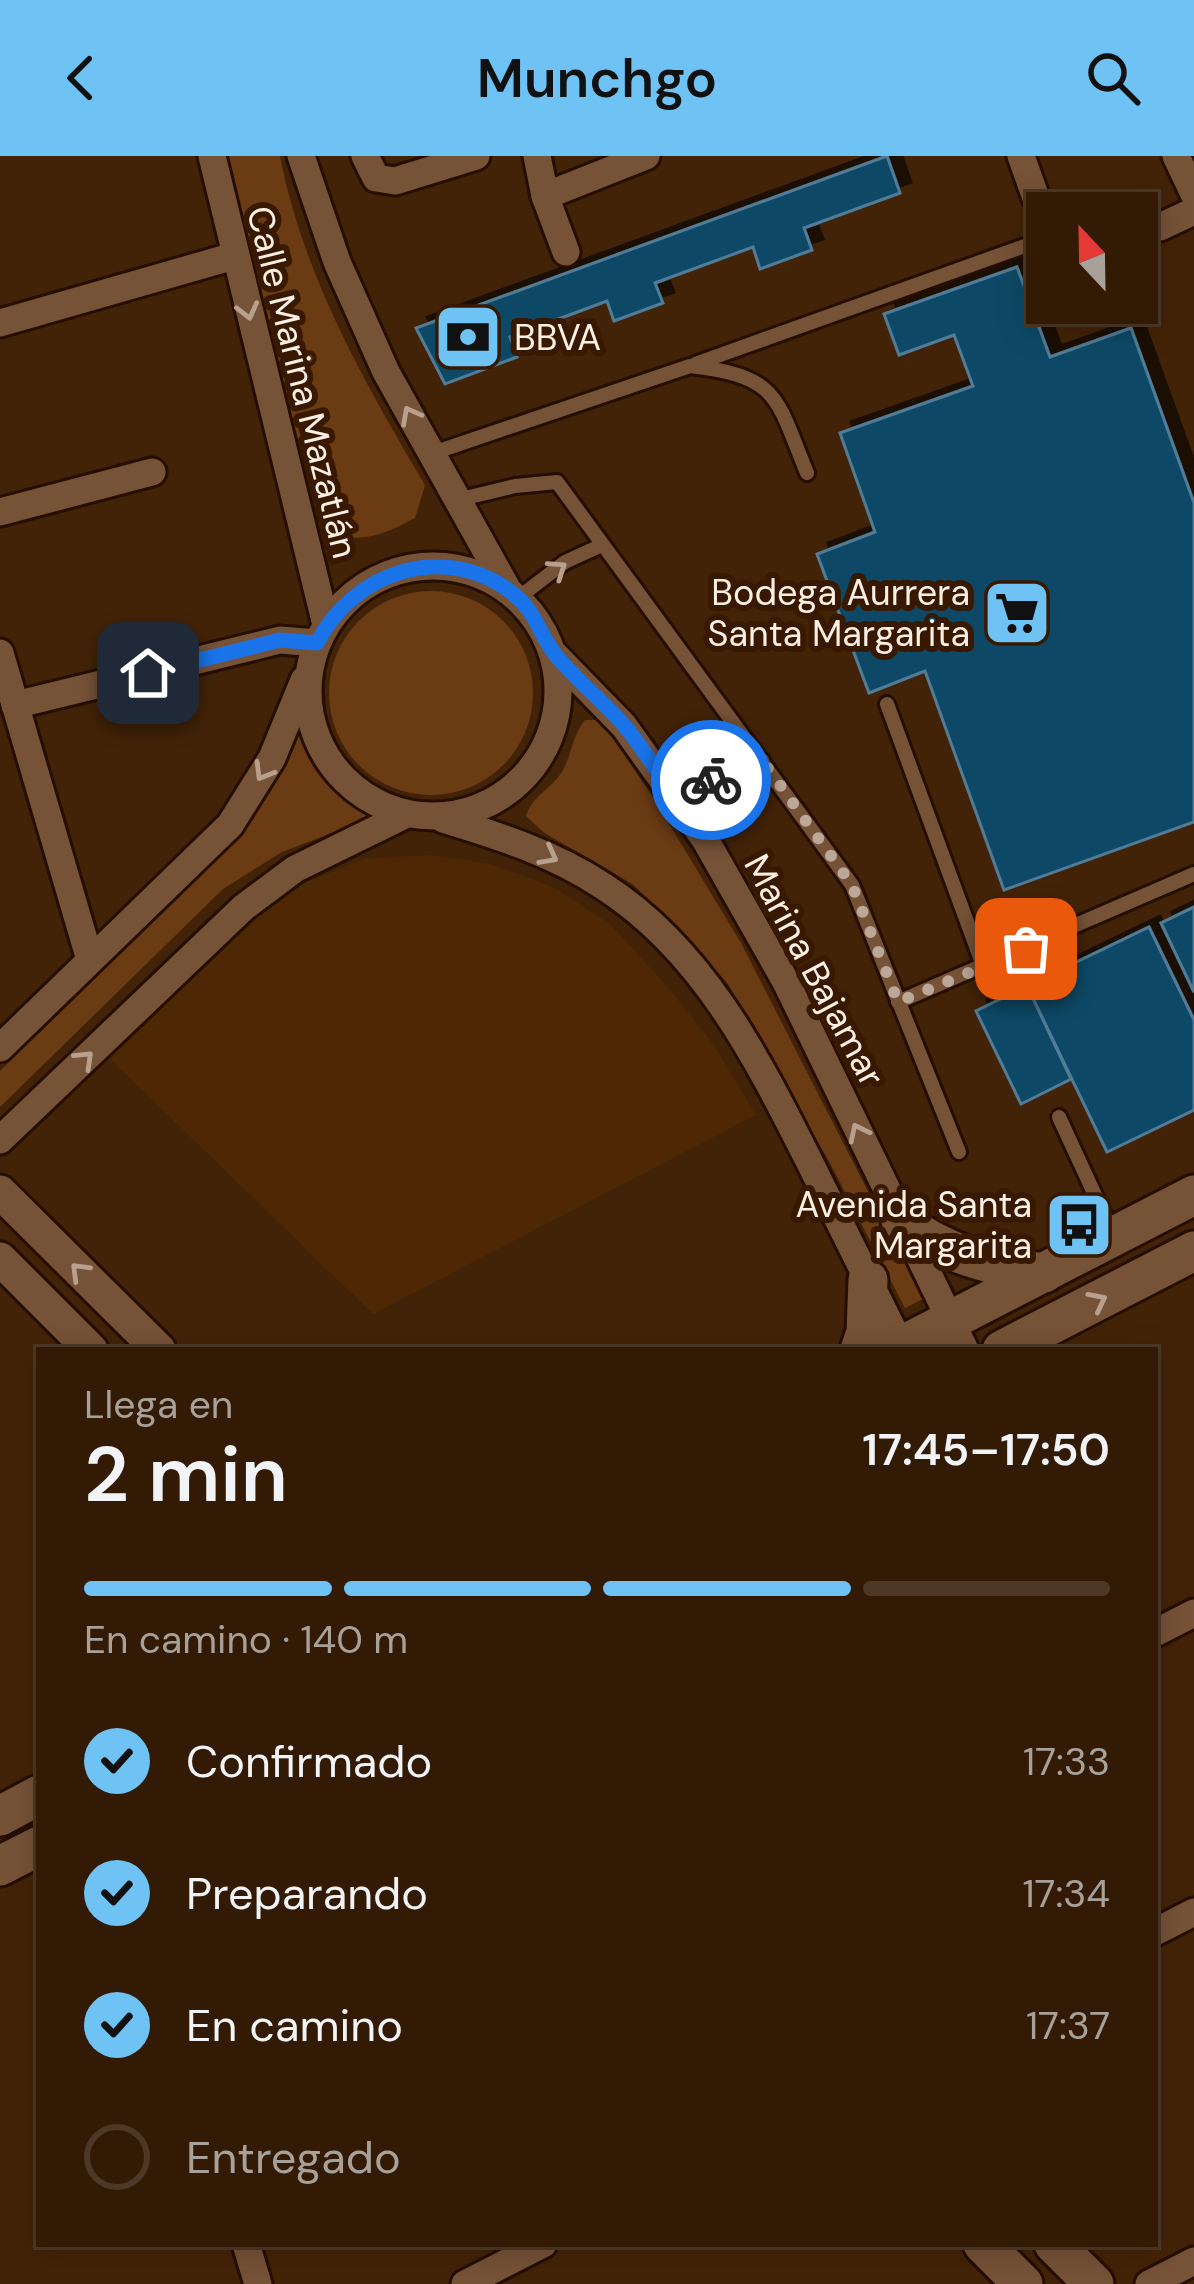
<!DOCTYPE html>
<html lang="es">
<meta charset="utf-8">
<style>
body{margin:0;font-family:"DM Sans",sans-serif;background:#3a230f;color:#f1f3f6;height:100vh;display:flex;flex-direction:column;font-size:45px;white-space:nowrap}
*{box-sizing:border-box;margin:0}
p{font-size:39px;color:#a8a19a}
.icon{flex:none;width:66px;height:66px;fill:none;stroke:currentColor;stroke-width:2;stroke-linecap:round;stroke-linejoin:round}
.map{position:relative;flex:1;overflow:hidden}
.sheet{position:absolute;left:36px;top:1191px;width:1122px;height:900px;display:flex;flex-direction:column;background:#321a05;border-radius:0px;box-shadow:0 6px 30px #0003,0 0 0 3px #4d3827}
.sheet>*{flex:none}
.needle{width:78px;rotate:338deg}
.controls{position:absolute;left:1026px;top:36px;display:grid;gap:24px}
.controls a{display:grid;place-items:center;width:132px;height:132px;border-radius:0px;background:#321a05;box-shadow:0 6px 30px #0003,0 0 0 3px #4d3827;font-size:60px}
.pin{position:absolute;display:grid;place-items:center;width:102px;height:102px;color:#fff;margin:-51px;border-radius:24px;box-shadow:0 6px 18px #0006}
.courier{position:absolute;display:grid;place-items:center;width:120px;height:120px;margin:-60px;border:9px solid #1a73e8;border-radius:50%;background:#fff;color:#222;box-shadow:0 3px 15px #0007}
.summary em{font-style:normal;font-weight:600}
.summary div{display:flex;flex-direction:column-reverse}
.summary{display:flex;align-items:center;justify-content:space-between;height:204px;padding:0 48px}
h1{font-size:78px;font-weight:600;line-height:90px}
.bar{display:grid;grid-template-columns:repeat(4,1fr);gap:18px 12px;align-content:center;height:144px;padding:0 48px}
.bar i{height:15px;border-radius:9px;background:#4d3827}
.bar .on{background:#6fc2f4}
.bar p{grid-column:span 4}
ol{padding:0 48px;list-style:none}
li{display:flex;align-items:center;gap:36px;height:132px}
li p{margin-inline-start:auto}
li .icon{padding:12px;border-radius:50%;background:#6fc2f4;color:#111;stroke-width:4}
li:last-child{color:#a8a19a}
li i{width:66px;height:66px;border:6px solid #4d3827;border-radius:50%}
header{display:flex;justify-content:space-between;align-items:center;height:156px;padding:0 48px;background:#6fc2f4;color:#111;font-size:54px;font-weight:600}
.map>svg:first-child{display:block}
.built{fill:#4e2805}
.green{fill:#6b3c14}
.building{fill:#0e4866;stroke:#517c97;stroke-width:3;filter:url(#shadow)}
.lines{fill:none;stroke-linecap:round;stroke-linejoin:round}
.service-casing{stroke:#250d00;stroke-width:20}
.minor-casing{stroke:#250d00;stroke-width:33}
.tertiary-casing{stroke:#250d00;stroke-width:39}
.secondary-casing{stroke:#250d00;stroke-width:45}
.service{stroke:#765237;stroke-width:14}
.minor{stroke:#765237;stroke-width:27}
.tertiary{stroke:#765237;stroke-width:33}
.secondary{stroke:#765237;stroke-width:39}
.oneway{stroke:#b9a08e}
.done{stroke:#bba898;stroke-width:12;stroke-dasharray:0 21.6}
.route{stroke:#1a73e8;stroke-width:15}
.labels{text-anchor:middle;stroke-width:12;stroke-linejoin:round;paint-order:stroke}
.poi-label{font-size:36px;fill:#fcefe6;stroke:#381900;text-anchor:end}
.street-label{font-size:36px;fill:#fcefe6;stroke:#381900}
</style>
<header><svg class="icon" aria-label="back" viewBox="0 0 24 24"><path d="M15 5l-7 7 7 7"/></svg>Munchgo<svg class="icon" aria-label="search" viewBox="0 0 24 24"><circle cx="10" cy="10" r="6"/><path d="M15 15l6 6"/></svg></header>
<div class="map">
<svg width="1194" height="2128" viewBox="0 0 1194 2128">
<defs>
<filter id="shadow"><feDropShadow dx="11" dy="-11" stdDeviation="0" flood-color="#0009"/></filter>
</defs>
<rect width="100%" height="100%" fill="#432307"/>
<path class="built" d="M430,699L491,708L555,732L611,769L666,829L713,888L756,959L373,1158L105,898L152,862L244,770L299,729L364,703Z"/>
<g class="green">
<path d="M227,0H280C303,119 364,226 425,329L415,362C389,376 364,388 335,378L283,245L261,167Z"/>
<circle cx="431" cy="537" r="102"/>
<path d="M300,557C321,615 328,626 381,658L282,696L223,733L0,951V915L233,683Z"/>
<path d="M585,564H601L654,643L741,787L923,1143L905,1152L831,1009L728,828L634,729L543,676L526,660C532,640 551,633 562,616C572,599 571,582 585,564Z"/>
</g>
<g class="building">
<path d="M887,0L900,37L804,72L812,94L760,113L753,91L655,127L663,147L614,165L607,145L510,181L517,201L445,228L416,172Z"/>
<path d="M1017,111L1050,201L1131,172L1194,347V666L1004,734L925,515L869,537L817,398L875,376L840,277L973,230L954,179L899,199L884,158Z"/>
<path d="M1194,751V836L1161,767Z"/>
<path d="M1149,771L1194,864V954L1107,996L1027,830Z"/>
<path d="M1027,830L1071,923L1021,948L976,855Z"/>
</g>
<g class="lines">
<defs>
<g id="service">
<path d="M695,208L1047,82"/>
<path d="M430,298L690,210C779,220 776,241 807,317"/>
<path d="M457,344L515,330L557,326L852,729L959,996"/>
<path d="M518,442L565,406L602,389"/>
<path d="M887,548L984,812"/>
<path d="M671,635L762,604"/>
<path d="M689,662L710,640L740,619"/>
<path d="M898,846L1194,718"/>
<path d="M1059,961L1112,1076"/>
</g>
<g id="minor">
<path d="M212,0L326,469"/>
<path d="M301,0L337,106L386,216L508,434"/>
<path d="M365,0L376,22L395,25L476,0"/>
<path d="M537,0L545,40L566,96"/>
<path d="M1021,0L1036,42"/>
<path d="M1176,0L1194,38"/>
<path d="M545,40L646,0"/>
<path d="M1160,71L1194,55"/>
<path d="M0,167L234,100"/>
<path d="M0,356L152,316"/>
<circle cx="433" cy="535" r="125"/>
<path d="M0,497L90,804"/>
<path d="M554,498L624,570L706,685L786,826L965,1194"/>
<path d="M15,549L280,484L317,487"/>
<path d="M443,663C499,680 553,697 603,730C703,794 757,902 809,1005C841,1068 872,1131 903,1194"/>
<path d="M0,892L230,669L272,602L304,524"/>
<path d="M0,984L244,751L295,713L405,659"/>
<path d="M1155,1477L1194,1457"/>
<path d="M1155,1776L1194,1756"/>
<path d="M246,2088L258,2128"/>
<path d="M465,2128L543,2088"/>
<path d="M1149,2128L1194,2105"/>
</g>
<g id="tertiary">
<path d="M0,1036L159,1194"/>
<path d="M0,1103L91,1194"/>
</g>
<g id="secondary">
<path d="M901,1065C945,1098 990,1110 1044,1117"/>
<path d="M860,1194L866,1176L868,1124"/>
<path d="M893,1194L1194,1039"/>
<path d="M1002,1194L1194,1095"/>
<path d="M0,1660L39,1639"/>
<path d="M0,1710L39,1690"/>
<path d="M983,2088L1023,2128"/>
<path d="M1054,2088L1094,2128"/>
</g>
</defs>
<use href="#service" class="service-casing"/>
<use href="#minor" class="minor-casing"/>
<use href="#tertiary" class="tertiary-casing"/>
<use href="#secondary" class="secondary-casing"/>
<use href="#service" class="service"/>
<use href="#minor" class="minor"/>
<use href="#tertiary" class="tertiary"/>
<use href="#secondary" class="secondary"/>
</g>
<defs><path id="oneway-chevron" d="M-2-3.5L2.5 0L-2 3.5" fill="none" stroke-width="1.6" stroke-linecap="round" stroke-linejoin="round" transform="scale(3)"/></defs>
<g class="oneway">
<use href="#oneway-chevron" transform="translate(248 155) rotate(76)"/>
<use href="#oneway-chevron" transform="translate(410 259) rotate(-118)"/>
<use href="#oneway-chevron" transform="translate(558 413) rotate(-34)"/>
<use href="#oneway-chevron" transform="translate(263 616) rotate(121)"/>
<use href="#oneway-chevron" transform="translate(549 700) rotate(28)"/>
<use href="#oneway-chevron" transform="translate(85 903) rotate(-44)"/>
<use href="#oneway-chevron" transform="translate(858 976) rotate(-116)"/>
<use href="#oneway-chevron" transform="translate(79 1115) rotate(-135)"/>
<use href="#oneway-chevron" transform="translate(1098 1145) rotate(-27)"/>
</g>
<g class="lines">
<path class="done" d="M711,624L762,604L852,729L898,846L1026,793"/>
<path class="route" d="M148,517L280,484L317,487C353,416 443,385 511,436C538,456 538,479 558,502C578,525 602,545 623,568C641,589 655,613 671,635L711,624"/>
</g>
<defs>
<symbol id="bank-square" viewBox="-11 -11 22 22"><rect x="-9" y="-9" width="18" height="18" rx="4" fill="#6fc2f4" stroke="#381900"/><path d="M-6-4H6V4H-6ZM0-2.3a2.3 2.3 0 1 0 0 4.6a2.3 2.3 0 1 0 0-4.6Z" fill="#111"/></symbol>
<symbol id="supermarket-square" viewBox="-11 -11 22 22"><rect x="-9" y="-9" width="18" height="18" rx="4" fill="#6fc2f4" stroke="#381900"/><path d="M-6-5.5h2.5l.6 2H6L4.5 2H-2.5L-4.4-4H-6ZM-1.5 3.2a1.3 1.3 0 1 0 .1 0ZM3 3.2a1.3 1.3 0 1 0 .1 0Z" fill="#111"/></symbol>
<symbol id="bus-square" viewBox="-11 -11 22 22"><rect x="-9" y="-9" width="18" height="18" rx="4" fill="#6fc2f4" stroke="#381900"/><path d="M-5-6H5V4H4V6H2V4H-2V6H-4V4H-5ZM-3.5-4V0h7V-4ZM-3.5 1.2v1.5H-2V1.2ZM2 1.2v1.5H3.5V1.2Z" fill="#111"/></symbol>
</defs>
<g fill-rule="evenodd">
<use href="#bank-square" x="430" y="143" width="76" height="76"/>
<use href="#supermarket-square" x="979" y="419" width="76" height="76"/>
<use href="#bus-square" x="1041" y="1031" width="76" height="76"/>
</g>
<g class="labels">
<g class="poi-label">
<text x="514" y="194" text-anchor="start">BBVA</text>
<text x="970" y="449">Bodega Aurrera<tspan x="970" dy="41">Santa Margarita</tspan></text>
<text x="1032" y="1061">Avenida Santa<tspan x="1032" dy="41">Margarita</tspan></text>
</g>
<g class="street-label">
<text transform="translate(303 226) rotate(76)" y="13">Calle Marina Mazatlán</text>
<text transform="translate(815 814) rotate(62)" y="13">Marina Bajamar</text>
</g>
</g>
</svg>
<div class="controls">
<a><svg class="needle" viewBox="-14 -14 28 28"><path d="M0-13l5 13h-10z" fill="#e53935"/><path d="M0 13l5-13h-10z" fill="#a8a19a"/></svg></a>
</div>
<div class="pin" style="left:1026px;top:793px;background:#ea580c"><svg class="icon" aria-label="bag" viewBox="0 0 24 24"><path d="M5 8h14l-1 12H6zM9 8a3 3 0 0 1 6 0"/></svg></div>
<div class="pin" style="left:148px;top:517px;background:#1f2937"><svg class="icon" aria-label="home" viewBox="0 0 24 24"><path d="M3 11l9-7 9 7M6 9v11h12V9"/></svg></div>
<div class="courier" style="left:711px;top:624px"><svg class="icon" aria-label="bike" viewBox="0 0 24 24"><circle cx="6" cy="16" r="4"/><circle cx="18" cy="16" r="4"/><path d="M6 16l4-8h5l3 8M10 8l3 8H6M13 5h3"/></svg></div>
<section class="sheet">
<div class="summary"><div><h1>2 min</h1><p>Llega en</p></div><em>17:45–17:50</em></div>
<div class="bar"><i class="on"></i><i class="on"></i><i class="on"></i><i></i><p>En camino · 140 m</p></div>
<ol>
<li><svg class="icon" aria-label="check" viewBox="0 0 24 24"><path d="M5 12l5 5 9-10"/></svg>Confirmado<p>17:33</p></li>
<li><svg class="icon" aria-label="check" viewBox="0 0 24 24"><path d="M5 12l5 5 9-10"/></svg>Preparando<p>17:34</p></li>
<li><svg class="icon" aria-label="check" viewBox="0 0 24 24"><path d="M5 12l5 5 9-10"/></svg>En camino<p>17:37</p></li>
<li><i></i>Entregado</li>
</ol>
</section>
</div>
